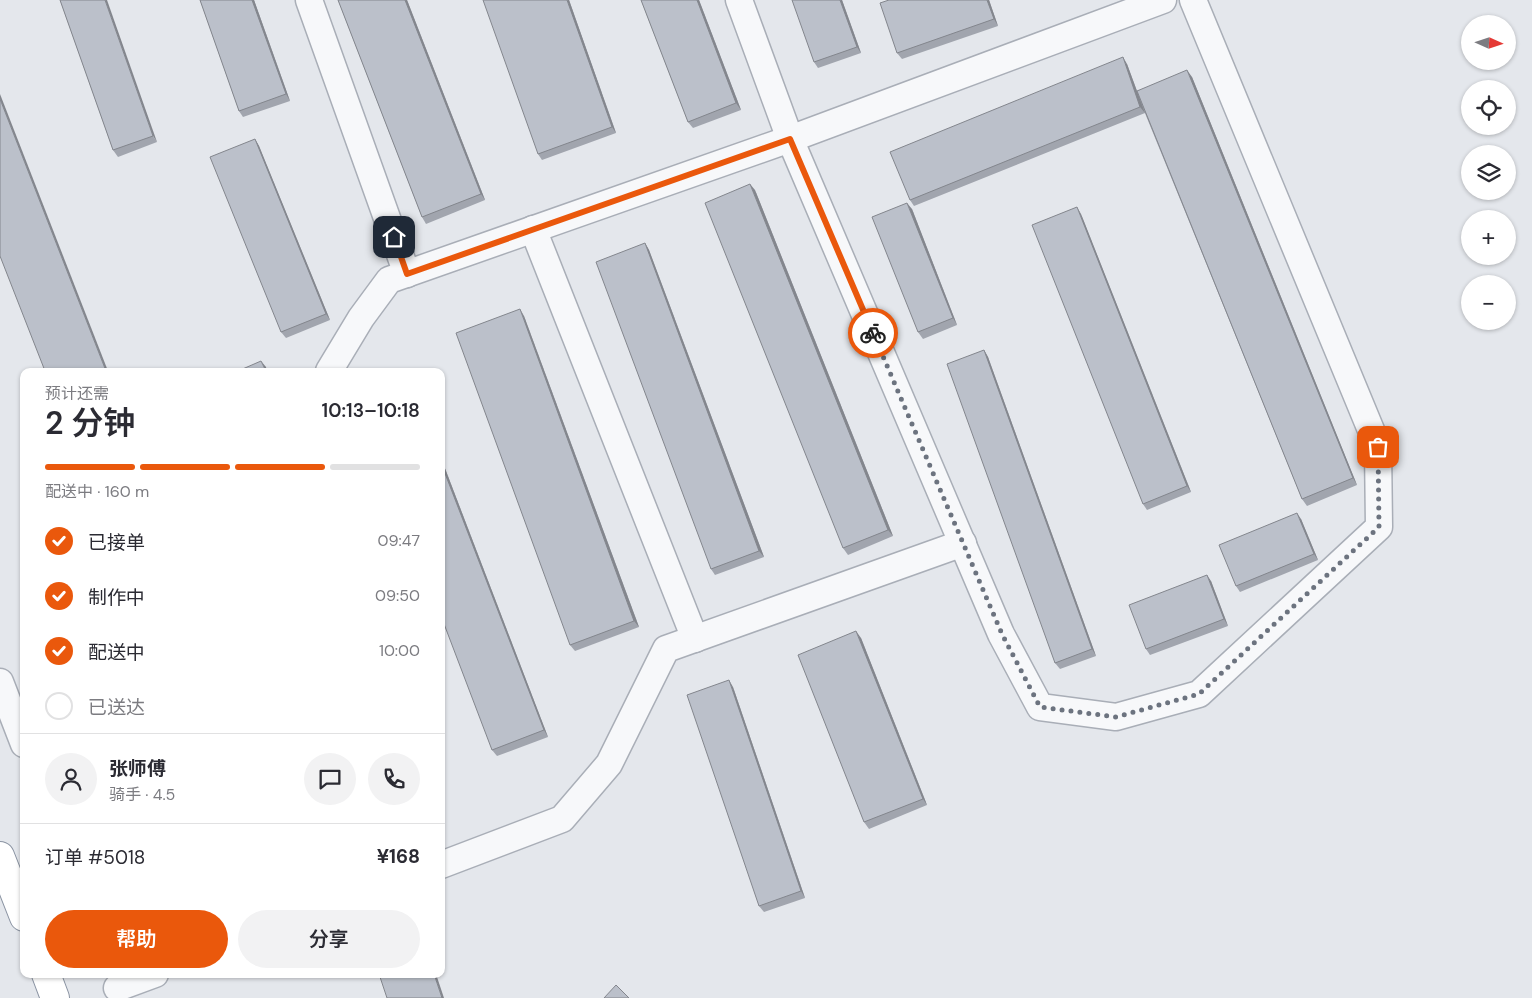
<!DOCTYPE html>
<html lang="zh">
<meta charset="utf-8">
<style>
body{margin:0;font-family:"DM Sans","Noto Sans SC",sans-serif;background:#f2f2f3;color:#2b2b33;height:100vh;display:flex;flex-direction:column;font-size:19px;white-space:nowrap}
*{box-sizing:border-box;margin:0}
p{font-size:16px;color:#7c7c81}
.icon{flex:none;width:28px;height:28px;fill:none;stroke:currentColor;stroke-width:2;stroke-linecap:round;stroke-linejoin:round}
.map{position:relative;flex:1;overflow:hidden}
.drawer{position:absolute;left:20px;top:368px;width:425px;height:610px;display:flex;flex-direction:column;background:#fff;border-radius:10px;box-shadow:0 1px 4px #0004}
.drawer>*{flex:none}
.needle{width:32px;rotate:93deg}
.controls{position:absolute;left:1461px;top:15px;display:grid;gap:10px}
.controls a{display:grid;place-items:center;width:55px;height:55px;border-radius:50%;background:#fff;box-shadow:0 1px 4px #0004;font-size:25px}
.pin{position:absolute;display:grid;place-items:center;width:42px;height:42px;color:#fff;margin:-21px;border-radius:10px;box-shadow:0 2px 8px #0006}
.courier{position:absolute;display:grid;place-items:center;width:50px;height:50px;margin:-25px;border:4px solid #ea580c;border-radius:50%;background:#fff;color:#222;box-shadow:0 1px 6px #0007}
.head em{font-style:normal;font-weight:600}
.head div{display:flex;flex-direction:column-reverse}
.head{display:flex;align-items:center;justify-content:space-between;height:85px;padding:0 25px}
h1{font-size:32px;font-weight:600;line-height:38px}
.bar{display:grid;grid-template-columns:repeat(4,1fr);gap:8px 5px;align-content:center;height:60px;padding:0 25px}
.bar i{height:6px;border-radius:4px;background:#e1e1e2}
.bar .active{background:#ea580c}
.bar p{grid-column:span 4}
.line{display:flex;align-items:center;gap:12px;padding:0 25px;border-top:1px solid #e1e1e2}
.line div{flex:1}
.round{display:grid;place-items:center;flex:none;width:52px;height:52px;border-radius:26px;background:#f2f2f3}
ol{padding:0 25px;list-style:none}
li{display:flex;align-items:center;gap:15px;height:55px}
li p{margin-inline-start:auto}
li .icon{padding:5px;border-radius:50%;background:#ea580c;color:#fff;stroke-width:4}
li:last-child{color:#7c7c81}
li i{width:28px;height:28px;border:2px solid #e1e1e2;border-radius:50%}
.button{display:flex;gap:10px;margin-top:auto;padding:10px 25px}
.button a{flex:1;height:58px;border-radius:30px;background:#ea580c;color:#fff;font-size:20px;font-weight:600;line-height:58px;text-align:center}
.button a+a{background:#f2f2f3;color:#2b2b33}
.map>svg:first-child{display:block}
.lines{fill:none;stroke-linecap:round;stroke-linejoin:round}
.minor-casing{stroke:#a9aeb7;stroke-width:29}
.highway-casing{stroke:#8b94a3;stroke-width:30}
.minor{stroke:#f7f8fa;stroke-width:26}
.highway{stroke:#fff;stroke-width:28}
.wall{fill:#a1a5ae}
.shaded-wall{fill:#83868d}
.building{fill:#bbc0ca;stroke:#83868d}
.done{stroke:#6c737f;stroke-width:5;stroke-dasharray:0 9}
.route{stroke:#ea580c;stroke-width:6}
</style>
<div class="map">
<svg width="1532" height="998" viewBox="0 0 1532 998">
<rect width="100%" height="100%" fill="#e4e7ec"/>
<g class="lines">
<defs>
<g id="minor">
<path d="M309,0L407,274"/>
<path d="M739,0L790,139L1001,634L1040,707L1116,717L1199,694L1379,527L1378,447L1193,0"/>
<path d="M533,229L695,639"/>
<path d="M329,371L361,318L389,280L790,139L1163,0"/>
<path d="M0,682L24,744"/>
<path d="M441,865L562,819L609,764L666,649L963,543"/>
<path d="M117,988L155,974"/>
</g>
<g id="highway">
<path d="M0,856L24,917"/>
<path d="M46,974L55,998"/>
</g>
</defs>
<use href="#minor" class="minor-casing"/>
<use href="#highway" class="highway-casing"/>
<use href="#minor" class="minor"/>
<use href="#highway" class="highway"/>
</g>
<g class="wall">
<path d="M60,0L157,142L118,157L113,150Z"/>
<path d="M200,0H254L290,101L243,117L239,111Z"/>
<path d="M338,0H407L485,200L426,224L422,217Z"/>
<path d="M569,0L616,133L542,160L538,154Z"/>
<path d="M641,0H699L741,110L693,128L688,122Z"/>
<path d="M842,0L861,53L818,68L814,62Z"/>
<path d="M989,0L998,26L902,59L897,53Z"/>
<path d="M1127,64L1137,91L1192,77L1357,485L1307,506L1302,499L1140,101L1145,113L914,206L910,200Z"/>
<path d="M255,139L259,146L330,320L286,338L281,332Z"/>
<path d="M755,190L893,536L848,555L843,548Z"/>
<path d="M912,209L957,325L923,339L918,332Z"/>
<path d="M1081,214L1191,492L1147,510L1143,504Z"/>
<path d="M645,243L649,250L764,557L715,575L711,569Z"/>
<path d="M524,316L639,627L575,651L570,645Z"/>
<path d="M984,350L988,357L1096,656L1060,669L1055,663Z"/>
<path d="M441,458L548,737L497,756L492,750Z"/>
<path d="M1301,519L1318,560L1240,592L1236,586Z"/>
<path d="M1211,581L1228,626L1150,655L1146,649Z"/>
<path d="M861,638L927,805L869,829L864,822Z"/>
<path d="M733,687L805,898L764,912L759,906Z"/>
</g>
<g class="shaded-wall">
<path d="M105,0H107L157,142L153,136Z"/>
<path d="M252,0H254L290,101L286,94Z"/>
<path d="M405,0H407L485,200L481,194Z"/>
<path d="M567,0H569L616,133L612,127Z"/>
<path d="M697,0H699L741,110L736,103Z"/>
<path d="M840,0H842L861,53L857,47Z"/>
<path d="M987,0H989L998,26L994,19Z"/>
<path d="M1123,57L1127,64L1145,113L1140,107Z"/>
<path d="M1187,70L1192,77L1357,485L1353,478Z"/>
<path d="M0,94L108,371H106L0,99Z"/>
<path d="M255,139L259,146L330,320L326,314Z"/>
<path d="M750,184L755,190L893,536L888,530Z"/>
<path d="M907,203L912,209L957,325L953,318Z"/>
<path d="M1077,207L1081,214L1191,492L1187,486Z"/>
<path d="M645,243L649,250L764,557L759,551Z"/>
<path d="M520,309L524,316L639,627L634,621Z"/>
<path d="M984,350L988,357L1096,656L1092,649Z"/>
<path d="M261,361L266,367L267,371H266Z"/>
<path d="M441,458L548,737L544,730L441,463Z"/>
<path d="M1297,513L1301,519L1318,560L1314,554Z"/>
<path d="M1207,575L1211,581L1228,626L1224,619Z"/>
<path d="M856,631L861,638L927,805L923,799Z"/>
<path d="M729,680L733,687L805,898L801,891Z"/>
<path d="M434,974H436L444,998H442Z"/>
</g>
<g class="building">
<path d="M60,0H105L153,136L113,150Z"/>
<path d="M200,0H252L286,94L239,111Z"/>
<path d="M338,0H405L481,194L422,217Z"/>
<path d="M483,0H567L612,127L538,154Z"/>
<path d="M641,0H697L736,103L688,122Z"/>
<path d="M792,0H840L857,47L814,62Z"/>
<path d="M889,0H987L994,19L897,53L880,3Z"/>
<path d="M1123,57L1140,107L910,200L890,152Z"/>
<path d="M1187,70L1353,478L1302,499L1137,91Z"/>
<path d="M0,99L106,371H45L0,256Z"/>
<path d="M255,139L326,314L281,332L210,157Z"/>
<path d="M750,184L888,530L843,548L705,203Z"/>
<path d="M907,203L953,318L918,332L872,217Z"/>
<path d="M1077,207L1187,486L1143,504L1032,225Z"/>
<path d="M645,243L759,551L711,569L596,262Z"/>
<path d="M520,309L634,621L570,645L456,333Z"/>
<path d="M984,350L1092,649L1055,663L947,364Z"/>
<path d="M261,361L266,371H238Z"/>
<path d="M441,463L544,730L492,750L441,616Z"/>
<path d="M1297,513L1314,554L1236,586L1219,545Z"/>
<path d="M1207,575L1224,619L1146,649L1129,605Z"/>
<path d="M856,631L923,799L864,822L798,655Z"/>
<path d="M729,680L801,891L759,906L687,695Z"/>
<path d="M379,974H434L442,998H387Z"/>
<path d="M616,985L629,998H604Z"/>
</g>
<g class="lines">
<path class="done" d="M873,333L1002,634L1040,707L1116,717L1199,694L1379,527L1378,447"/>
<path class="route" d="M394,237L407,274L790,139L873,333"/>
</g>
</svg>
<div class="controls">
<a><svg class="needle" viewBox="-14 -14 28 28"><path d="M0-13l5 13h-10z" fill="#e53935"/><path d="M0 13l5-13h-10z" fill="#7c7c81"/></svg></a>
<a><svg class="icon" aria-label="locate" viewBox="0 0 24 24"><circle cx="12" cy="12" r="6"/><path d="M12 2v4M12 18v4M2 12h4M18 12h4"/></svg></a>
<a><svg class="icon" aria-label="layers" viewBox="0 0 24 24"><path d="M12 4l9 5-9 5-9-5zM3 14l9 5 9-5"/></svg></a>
<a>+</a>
<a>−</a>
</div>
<div class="pin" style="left:1378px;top:447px;background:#ea580c"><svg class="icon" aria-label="bag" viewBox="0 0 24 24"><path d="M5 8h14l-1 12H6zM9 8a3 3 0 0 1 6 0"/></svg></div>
<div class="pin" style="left:394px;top:237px;background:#1f2937"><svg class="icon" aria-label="home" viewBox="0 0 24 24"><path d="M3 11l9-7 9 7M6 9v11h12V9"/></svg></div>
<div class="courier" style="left:873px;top:333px"><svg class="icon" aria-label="bike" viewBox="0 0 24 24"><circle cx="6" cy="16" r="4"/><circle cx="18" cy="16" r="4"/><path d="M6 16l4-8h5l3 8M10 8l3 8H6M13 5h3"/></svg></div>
<section class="drawer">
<div class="head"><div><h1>2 分钟</h1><p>预计还需</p></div><em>10:13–10:18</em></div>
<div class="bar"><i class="active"></i><i class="active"></i><i class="active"></i><i></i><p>配送中 · 160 m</p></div>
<ol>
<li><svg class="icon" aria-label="check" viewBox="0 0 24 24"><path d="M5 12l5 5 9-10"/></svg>已接单<p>09:47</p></li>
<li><svg class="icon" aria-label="check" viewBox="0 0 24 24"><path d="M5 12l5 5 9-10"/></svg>制作中<p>09:50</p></li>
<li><svg class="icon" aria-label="check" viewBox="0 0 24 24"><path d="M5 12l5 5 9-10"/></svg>配送中<p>10:00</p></li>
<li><i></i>已送达</li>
</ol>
<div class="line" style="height:90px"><a class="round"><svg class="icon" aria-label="person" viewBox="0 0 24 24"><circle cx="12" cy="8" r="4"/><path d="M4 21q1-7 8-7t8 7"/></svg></a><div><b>张师傅</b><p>骑手 · 4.5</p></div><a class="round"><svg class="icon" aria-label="chat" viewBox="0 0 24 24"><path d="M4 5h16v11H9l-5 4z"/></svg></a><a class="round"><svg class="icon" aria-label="phone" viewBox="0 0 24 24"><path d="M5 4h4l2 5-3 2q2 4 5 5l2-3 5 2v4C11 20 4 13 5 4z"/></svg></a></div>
<div class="line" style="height:65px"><div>订单 #5018</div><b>¥168</b></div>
<div class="button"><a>帮助</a><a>分享</a></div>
</section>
</div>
